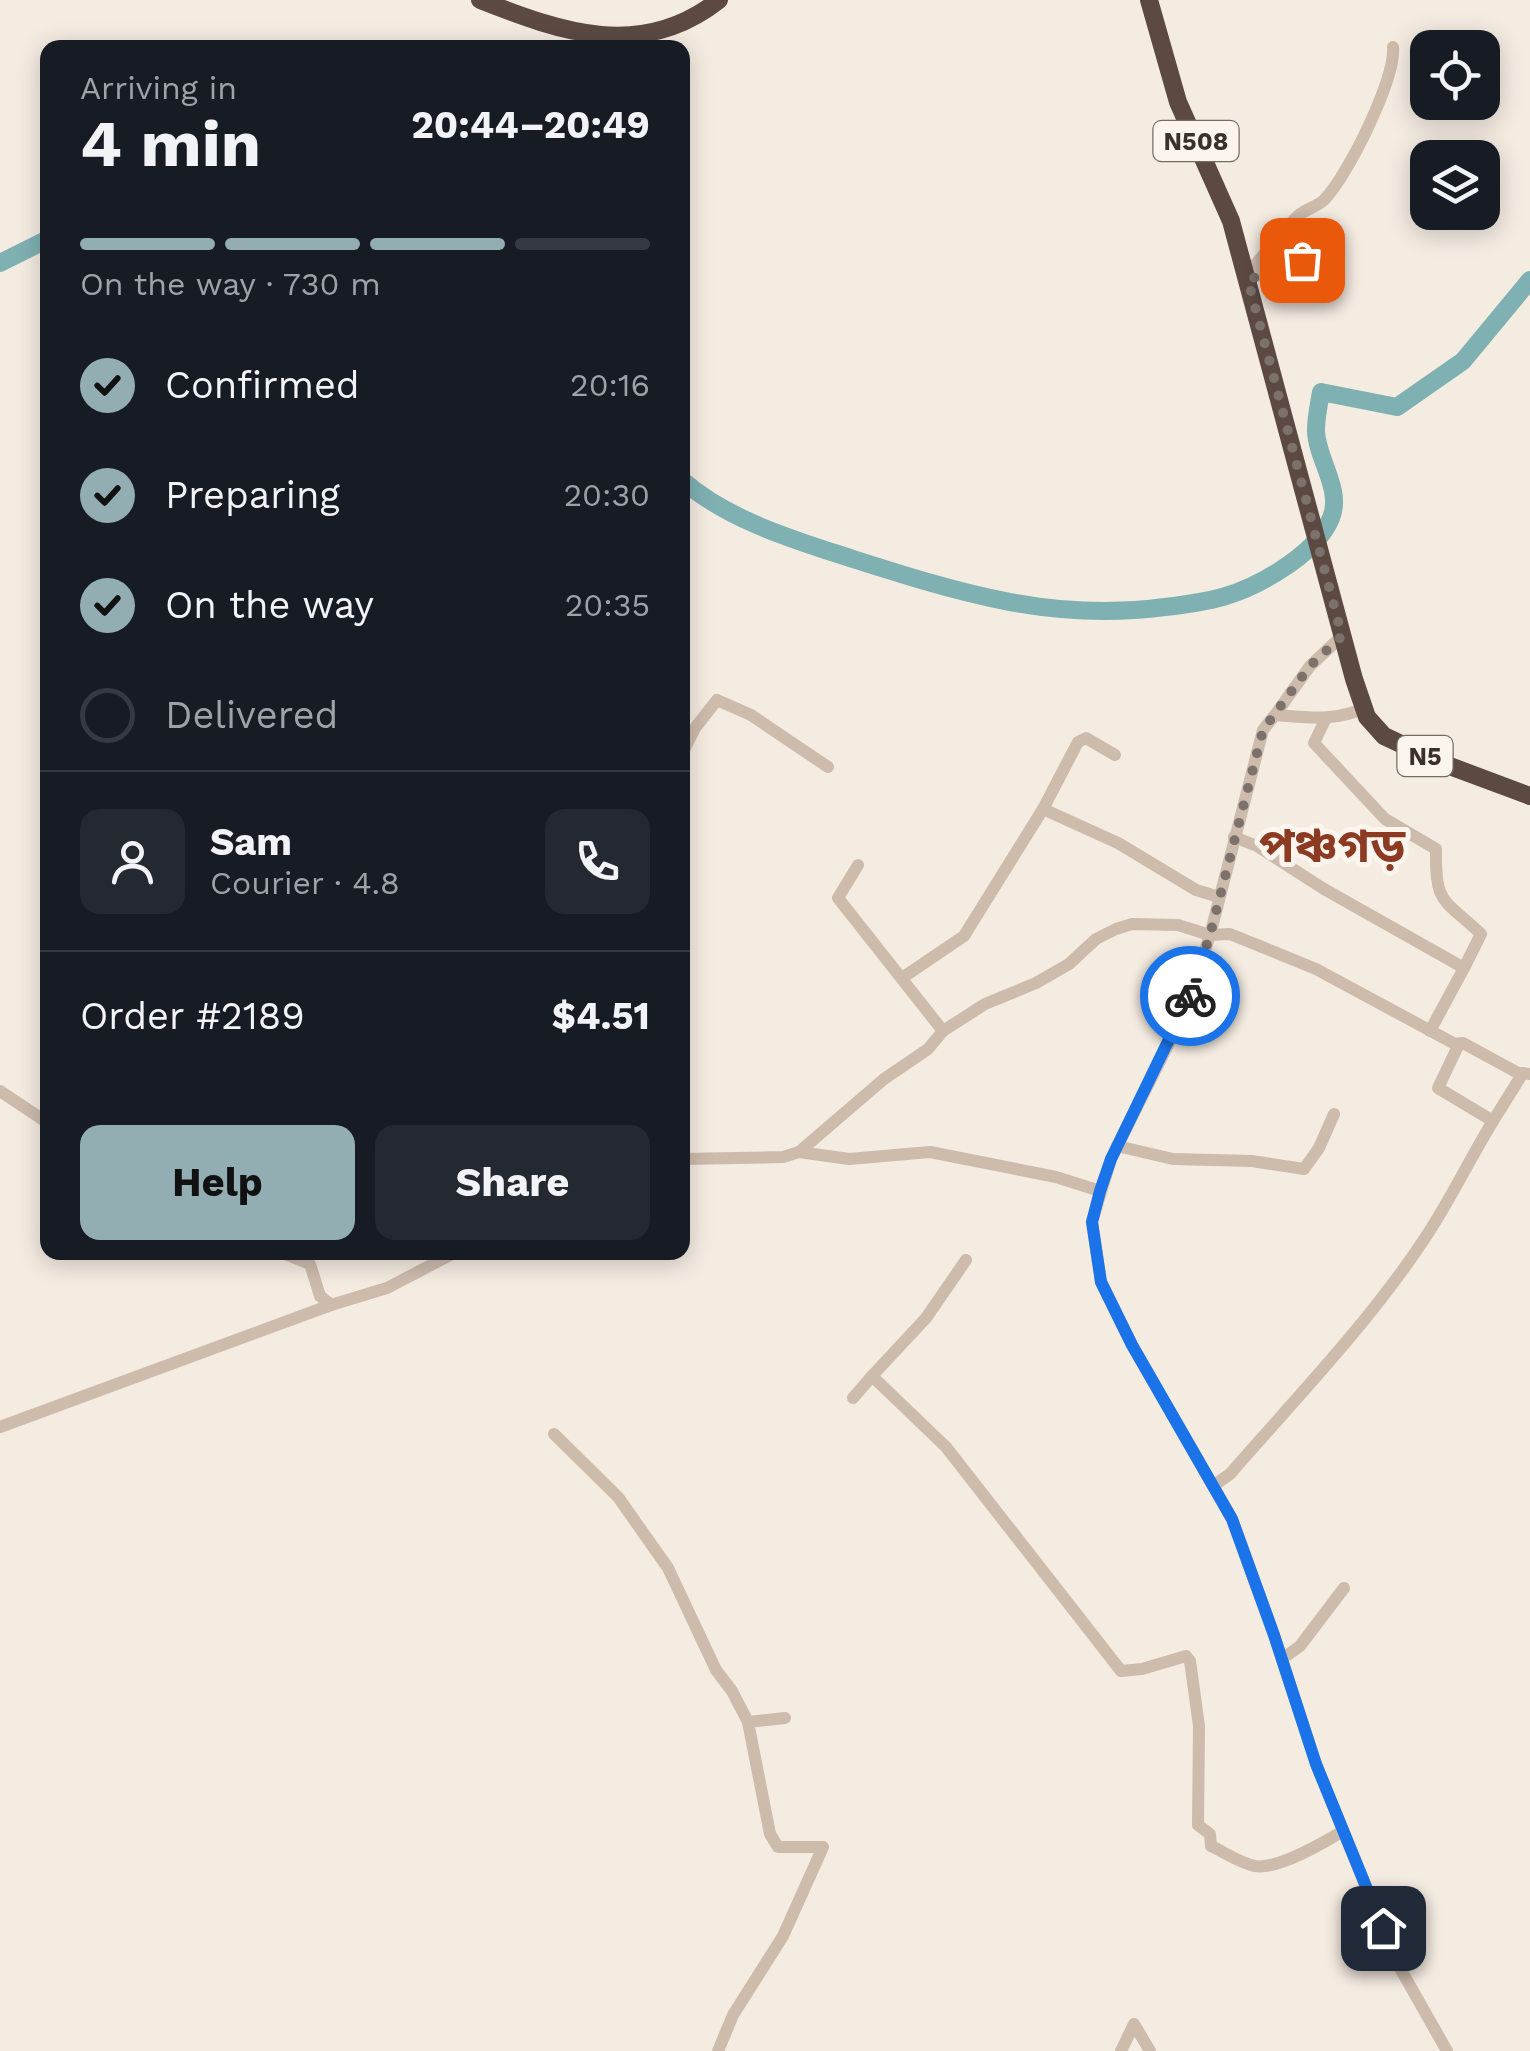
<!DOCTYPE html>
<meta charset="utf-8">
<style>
body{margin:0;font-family:"Work Sans","Noto Sans Bengali",sans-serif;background:#242831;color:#f1f3f6;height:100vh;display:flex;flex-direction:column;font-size:38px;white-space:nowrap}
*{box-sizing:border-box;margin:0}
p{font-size:32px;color:#9ea1a6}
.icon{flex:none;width:55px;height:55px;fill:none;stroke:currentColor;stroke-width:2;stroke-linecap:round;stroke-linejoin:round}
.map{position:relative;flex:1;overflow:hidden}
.panel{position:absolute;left:40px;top:40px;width:650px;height:1220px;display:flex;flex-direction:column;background:#171b24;border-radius:20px;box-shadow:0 5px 25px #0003}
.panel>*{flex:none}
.buttons{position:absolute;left:1410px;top:30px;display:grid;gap:20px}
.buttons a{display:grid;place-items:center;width:90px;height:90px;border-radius:20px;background:#171b24;box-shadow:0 5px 25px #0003;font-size:50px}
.pin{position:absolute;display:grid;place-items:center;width:85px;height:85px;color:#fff;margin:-42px;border-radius:20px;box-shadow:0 5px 15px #0006}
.courier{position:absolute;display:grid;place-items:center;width:100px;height:100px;margin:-50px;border:8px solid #1a73e8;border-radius:50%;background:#fff;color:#222;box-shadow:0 2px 12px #0007}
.headline em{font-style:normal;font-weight:700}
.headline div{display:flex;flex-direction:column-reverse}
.headline{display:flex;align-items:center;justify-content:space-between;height:170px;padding:0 40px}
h1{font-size:65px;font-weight:700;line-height:75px}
.bar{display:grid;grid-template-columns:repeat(4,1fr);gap:15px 10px;align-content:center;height:120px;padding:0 40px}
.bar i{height:12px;border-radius:8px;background:#363941}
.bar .selected{background:#92aeb2}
.bar p{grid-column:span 4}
.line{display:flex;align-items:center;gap:25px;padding:0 40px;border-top:2px solid #363941}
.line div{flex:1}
.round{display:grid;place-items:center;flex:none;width:105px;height:105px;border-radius:20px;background:#242831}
ol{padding:0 40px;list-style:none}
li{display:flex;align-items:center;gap:30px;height:110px}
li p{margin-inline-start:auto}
li .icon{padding:10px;border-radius:50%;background:#92aeb2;color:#111;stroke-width:4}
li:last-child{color:#9ea1a6}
li i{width:55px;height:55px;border:5px solid #363941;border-radius:50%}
.action{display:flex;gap:20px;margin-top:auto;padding:20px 40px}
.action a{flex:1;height:115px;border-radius:20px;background:#92aeb2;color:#111;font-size:40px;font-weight:700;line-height:115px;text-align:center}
.action a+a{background:#242831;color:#f1f3f6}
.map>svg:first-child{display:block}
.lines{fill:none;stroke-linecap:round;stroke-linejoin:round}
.river{stroke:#7fb0b2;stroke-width:18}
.minor{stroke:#cdbbac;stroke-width:12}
.highway{stroke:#5c4a42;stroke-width:18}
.done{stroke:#7c716b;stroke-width:10;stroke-dasharray:0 18}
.route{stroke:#1a73e8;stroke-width:12}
.labels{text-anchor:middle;stroke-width:10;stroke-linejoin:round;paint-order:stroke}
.shield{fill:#fbf5ee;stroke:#756b66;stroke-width:2.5}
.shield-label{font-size:25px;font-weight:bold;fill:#3b302b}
.town-label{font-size:48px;font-weight:bold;fill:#8c3b22;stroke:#fbf5ee}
</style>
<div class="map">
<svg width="1530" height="2051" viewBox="0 0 1530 2051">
<rect width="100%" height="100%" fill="#f4ebe1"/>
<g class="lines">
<g class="river">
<path d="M0,263L48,239"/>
<path d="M682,480C729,521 795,540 853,559C960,593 1052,622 1165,607C1210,602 1240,596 1279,571C1298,559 1322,540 1331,518C1343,489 1316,458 1316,430C1316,417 1319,404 1321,392L1397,407L1463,361L1530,280"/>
</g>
<g class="minor">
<path d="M1247,274C1264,256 1279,233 1298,216C1305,209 1317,207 1324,200C1347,177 1396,79 1393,47"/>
<path d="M1248,279L1323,252"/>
<path d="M1364,708C1335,722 1306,717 1275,715L1263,730L1210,935L1186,1009L1111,1159L1092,1222L1101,1282L1132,1345L1232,1519L1274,1635L1316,1764L1396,1961L1447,2051"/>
<path d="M1275,715L1310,666L1342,636"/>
<path d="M1326,718L1314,743L1385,819L1436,849C1435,905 1443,898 1481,934L1464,968"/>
<path d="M682,754L695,728L717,700L751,715L828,767"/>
<path d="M1043,809L1078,742L1086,738L1115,755"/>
<path d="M1234,837L1257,846L1324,889L1464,968L1430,1031"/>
<path d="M858,865L838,898L943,1031L985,1004L1036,983L1069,964L1096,939L1116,929L1132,924L1178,925L1210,935L1230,934L1316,969L1455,1044L1463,1043L1518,1073L1530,1074"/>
<path d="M902,978L964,936L1043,809L1118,843L1196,890L1219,897"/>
<path d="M1459,1044L1438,1088L1493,1121L1523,1073"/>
<path d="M0,1091L48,1123"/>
<path d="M1117,1146L1173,1159L1252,1161L1304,1169L1319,1148L1334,1114"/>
<path d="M799,1152L849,1159L930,1152L1056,1177L1100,1191"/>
<path d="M682,1159L783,1157L799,1152L884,1079L928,1049L943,1031"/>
<path d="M280,1252L310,1264L320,1296L331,1305L387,1288L456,1252"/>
<path d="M872,1376L926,1318L966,1260"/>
<path d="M853,1398L872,1376L946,1447L1121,1671L1142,1669L1186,1656L1190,1661L1199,1726L1198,1825L1210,1834L1211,1846C1224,1852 1240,1863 1255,1866C1278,1870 1323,1843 1343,1831"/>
<path d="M0,1427L331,1305"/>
<path d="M554,1434L618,1497L668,1568L716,1670L732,1691L748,1722"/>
<path d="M1213,1486L1230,1474C1296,1398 1367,1325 1423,1241C1449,1203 1469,1160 1493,1121"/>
<path d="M1282,1659L1300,1646L1344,1588"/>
<path d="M718,2051L733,2015L783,1936L823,1847H778L770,1834L748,1722L785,1718"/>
<path d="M1121,2051L1134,2024L1150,2051"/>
</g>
<g class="highway">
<path d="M480,0C561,32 642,61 719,0"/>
<path d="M1149,0L1178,102L1231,221L1354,679L1367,717L1384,736L1439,762L1530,796"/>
</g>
</g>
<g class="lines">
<path class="done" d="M1190,996L1210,935L1263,730L1310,666L1342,636L1248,280L1302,260"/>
<path class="route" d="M1190,996L1111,1159L1100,1191L1092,1222L1101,1282L1132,1345L1232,1519L1274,1635L1316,1764L1383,1928"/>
</g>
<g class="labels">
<g class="shield">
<rect x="1153.5" y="121" width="85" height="40" rx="8"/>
<rect x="1397.5" y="736" width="55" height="40" rx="8"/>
</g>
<g class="shield-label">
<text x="1196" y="150">N508</text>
<text x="1425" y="765">N5</text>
</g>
<g class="town-label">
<text x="1332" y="862">পঞ্চগড়</text>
</g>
</g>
</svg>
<div class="buttons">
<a><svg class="icon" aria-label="locate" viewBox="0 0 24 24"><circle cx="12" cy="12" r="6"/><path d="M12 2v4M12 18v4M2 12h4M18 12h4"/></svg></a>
<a><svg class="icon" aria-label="layers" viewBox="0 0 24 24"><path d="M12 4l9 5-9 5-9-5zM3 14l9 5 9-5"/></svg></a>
</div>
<div class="pin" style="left:1302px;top:260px;background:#ea580c"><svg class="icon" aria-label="bag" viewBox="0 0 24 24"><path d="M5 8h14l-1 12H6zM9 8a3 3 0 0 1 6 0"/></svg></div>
<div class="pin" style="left:1383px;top:1928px;background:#1f2937"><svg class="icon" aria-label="home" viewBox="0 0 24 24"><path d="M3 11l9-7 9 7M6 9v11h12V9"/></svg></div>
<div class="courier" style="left:1190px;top:996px"><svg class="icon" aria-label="bike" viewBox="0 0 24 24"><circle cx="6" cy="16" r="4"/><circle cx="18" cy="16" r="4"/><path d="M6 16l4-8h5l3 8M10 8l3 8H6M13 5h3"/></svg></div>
<section class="panel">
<div class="headline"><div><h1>4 min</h1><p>Arriving in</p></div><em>20:44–20:49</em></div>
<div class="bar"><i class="selected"></i><i class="selected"></i><i class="selected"></i><i></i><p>On the way · 730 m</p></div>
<ol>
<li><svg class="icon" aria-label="check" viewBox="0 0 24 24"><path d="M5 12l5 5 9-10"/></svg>Confirmed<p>20:16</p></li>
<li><svg class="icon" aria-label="check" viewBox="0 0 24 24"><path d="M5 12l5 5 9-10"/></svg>Preparing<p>20:30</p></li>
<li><svg class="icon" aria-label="check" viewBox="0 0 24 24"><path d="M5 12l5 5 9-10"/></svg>On the way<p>20:35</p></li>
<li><i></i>Delivered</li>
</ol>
<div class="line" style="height:180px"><a class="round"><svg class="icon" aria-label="person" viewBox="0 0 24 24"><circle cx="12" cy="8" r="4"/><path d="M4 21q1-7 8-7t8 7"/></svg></a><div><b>Sam</b><p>Courier · 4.8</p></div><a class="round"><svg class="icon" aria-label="phone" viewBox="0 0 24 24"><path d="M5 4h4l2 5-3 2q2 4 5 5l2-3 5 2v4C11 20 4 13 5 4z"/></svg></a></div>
<div class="line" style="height:130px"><div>Order #2189</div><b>$4.51</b></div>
<div class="action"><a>Help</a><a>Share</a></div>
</section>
</div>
